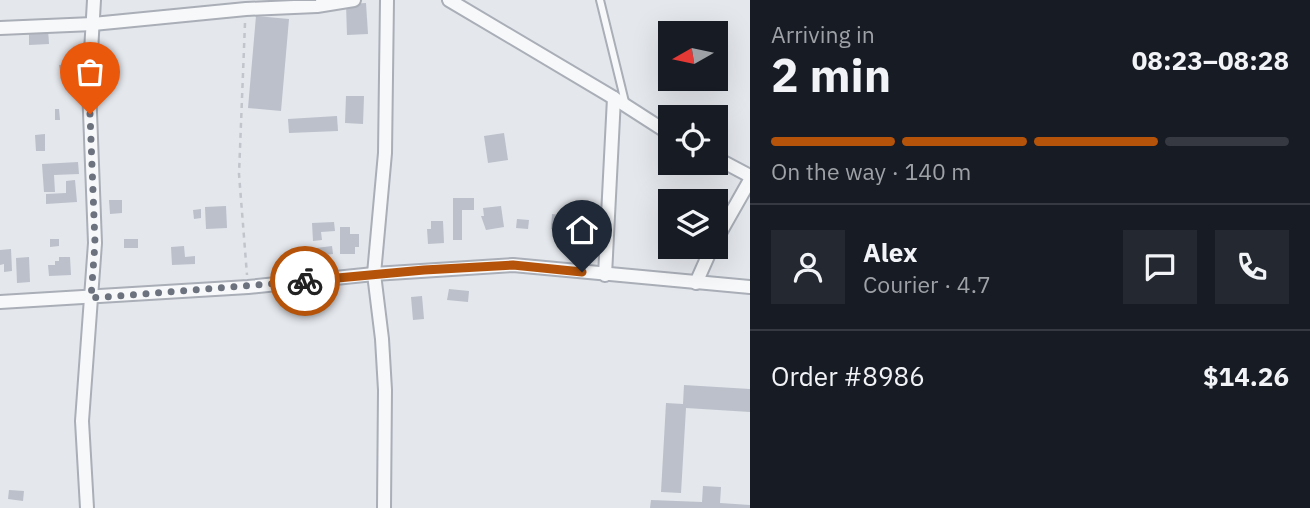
<!DOCTYPE html>
<meta charset="utf-8">
<style>
body{margin:0;font-family:"IBM Plex Sans",sans-serif;background:#242831;color:#f1f3f6;height:100vh;display:flex;flex-direction:column;font-size:26px;white-space:nowrap}
*{box-sizing:border-box;margin:0}
p{font-size:23px;color:#9ea1a6}
.icon{flex:none;width:38px;height:38px;fill:none;stroke:currentColor;stroke-width:2;stroke-linecap:round;stroke-linejoin:round}
.map{position:relative;flex:1;overflow:hidden}
.side{display:flex;flex-direction:column;background:#171b24;width:560px}
.side>*{flex:none}
.needle{width:46px;rotate:261deg}
.fabs{position:absolute;left:658px;top:21px;display:grid;gap:14px}
.fabs a{display:grid;place-items:center;width:70px;height:70px;border-radius:0px;background:#171b24;box-shadow:0 7px 28px #0002;font-size:35px}
.pin{position:absolute;display:grid;place-items:center;width:60px;height:60px;color:#fff;margin:-72px -30px;border-radius:50% 50% 50% 0;rotate:-45deg;box-shadow:0 0 7px #0007}
.pin .icon{rotate:45deg}
.courier{position:absolute;display:grid;place-items:center;width:70px;height:70px;margin:-35px;border:5px solid #b45309;border-radius:50%;background:#fff;color:#222;box-shadow:0 2px 9px #0007}
.headline em{font-style:normal;font-weight:700}
.headline div{display:flex;flex-direction:column-reverse}
.headline{display:flex;align-items:center;justify-content:space-between;height:119px;padding:0 21px}
h1{font-size:46px;font-weight:700;line-height:52px}
.bar{display:grid;grid-template-columns:repeat(4,1fr);gap:10px 7px;align-content:center;height:84px;padding:0 21px}
.bar i{height:9px;border-radius:5px;background:#363941}
.bar .selected{background:#b45309}
.bar p{grid-column:span 4}
.line{display:flex;align-items:center;gap:18px;padding:0 21px;border-top:2px solid #363941}
.line div{flex:1}
.round{display:grid;place-items:center;flex:none;width:74px;height:74px;border-radius:0px;background:#242831}
main{display:flex;flex:1;min-height:0}
.map>svg:first-child{display:block}
.building{fill:#bbc0ca}
.lines{fill:none;stroke-linecap:round;stroke-linejoin:round}
.lane-casing{stroke:#a9aeb7;stroke-width:10}
.street-casing{stroke:#a9aeb7;stroke-width:16}
.path{stroke:#c2c5cb;stroke-width:2.5;stroke-dasharray:5 5;stroke-linecap:butt}
.lane{stroke:#f7f8fa;stroke-width:6}
.street{stroke:#f7f8fa;stroke-width:12}
.done{stroke:#6c737f;stroke-width:7;stroke-dasharray:0 12.6}
.route{stroke:#b45309;stroke-width:9}
</style>
<main>
<div class="map">
<svg width="750" height="508" viewBox="0 0 750 508">
<rect width="100%" height="100%" fill="#e4e7ec"/>
<g class="building">
<path d="M366,3L368,34L347,35L346,4Z"/>
<path d="M256,16L289,19L281,111L248,108Z"/>
<path d="M48,29L49,44L29,45V30Z"/>
<path d="M71,64L72,71H60L59,65Z"/>
<path d="M667,64H670V79H689V85L666,83Z"/>
<path d="M694,79H709L708,84L693,83Z"/>
<path d="M346,96H364L363,124L345,123Z"/>
<path d="M55,109H59L60,120H55Z"/>
<path d="M337,116L338,131L289,133L288,119Z"/>
<path d="M504,133L508,160L488,163L484,136Z"/>
<path d="M45,134V151H36L35,135Z"/>
<path d="M78,162L79,174L54,175L55,192H44L42,164Z"/>
<path d="M75,180L77,202L46,204V194L66,193V181Z"/>
<path d="M453,198H474V210H462V240H453Z"/>
<path d="M109,200H122V213L110,214Z"/>
<path d="M226,206L227,228L206,229L205,207Z"/>
<path d="M501,206L504,227L486,230L481,216H484L483,208Z"/>
<path d="M201,209V218L194,219L193,210Z"/>
<path d="M552,214L561,215L559,230L551,229Z"/>
<path d="M517,219L529,220L528,229L516,228Z"/>
<path d="M431,221H443L444,243L428,244L427,229H431Z"/>
<path d="M334,222L335,231L321,232L322,240L313,241L312,223Z"/>
<path d="M340,227H350V234H359V247H355V254H340Z"/>
<path d="M573,228L594,229L593,242L572,240Z"/>
<path d="M50,239H59V246L50,247Z"/>
<rect x="124" y="239" width="14" height="9"/>
<path d="M184,246L185,257L195,256V264L172,265L171,247Z"/>
<path d="M332,246L333,254L317,256L316,248Z"/>
<path d="M11,249L12,271L4,272V264L0,265V250Z"/>
<path d="M29,257L30,282L17,283L16,258Z"/>
<path d="M59,257H70L71,275L49,276L48,265H55V261H59Z"/>
<path d="M449,289L469,291L468,302L447,300Z"/>
<path d="M422,296L424,319L413,320L411,297Z"/>
<path d="M684,385L750,389V412L686,408L681,493L661,492L666,403L683,404Z"/>
<path d="M703,486L721,487L720,503L750,505V508H650L651,500L702,502Z"/>
<path d="M9,490L24,491L23,501L8,499Z"/>
</g>
<g class="lines">
<defs>
<path id="lane" d="M600,0L626,106"/>
<g id="street">
<path d="M449,0L614,98L670,134"/>
<path d="M0,28L93,24L246,9L317,6L354,0"/>
<path d="M716,158L750,176"/>
<path d="M716,240L750,180"/>
<path d="M605,275L614,98"/>
<path d="M696,283L712,247"/>
<path d="M0,302L248,287L374,274L513,265L750,287"/>
<path d="M87,508L82,421L95,243L89,86L94,0"/>
<path d="M384,508L385,390L382,339L374,274L385,153L387,0"/>
</g>
</defs>
<use href="#lane" class="lane-casing"/>
<use href="#street" class="street-casing"/>
<path class="path" d="M245,23L239,174L247,275"/>
<use href="#lane" class="lane"/>
<use href="#street" class="street"/>
</g>
<g class="lines">
<path class="done" d="M90,114L95,243L91,298L305,281"/>
<path class="route" d="M305,281L424,270L513,265L582,272"/>
</g>
</svg>
<div class="fabs">
<a><svg class="needle" viewBox="-14 -14 28 28"><path d="M0-13l5 13h-10z" fill="#e53935"/><path d="M0 13l5-13h-10z" fill="#9ea1a6"/></svg></a>
<a><svg class="icon" aria-label="locate" viewBox="0 0 24 24"><circle cx="12" cy="12" r="6"/><path d="M12 2v4M12 18v4M2 12h4M18 12h4"/></svg></a>
<a><svg class="icon" aria-label="layers" viewBox="0 0 24 24"><path d="M12 4l9 5-9 5-9-5zM3 14l9 5 9-5"/></svg></a>
</div>
<div class="pin" style="left:90px;top:114px;background:#ea580c"><svg class="icon" aria-label="bag" viewBox="0 0 24 24"><path d="M5 8h14l-1 12H6zM9 8a3 3 0 0 1 6 0"/></svg></div>
<div class="pin" style="left:582px;top:272px;background:#1f2937"><svg class="icon" aria-label="home" viewBox="0 0 24 24"><path d="M3 11l9-7 9 7M6 9v11h12V9"/></svg></div>
<div class="courier" style="left:305px;top:281px"><svg class="icon" aria-label="bike" viewBox="0 0 24 24"><circle cx="6" cy="16" r="4"/><circle cx="18" cy="16" r="4"/><path d="M6 16l4-8h5l3 8M10 8l3 8H6M13 5h3"/></svg></div>
</div>
<section class="side">
<div class="headline"><div><h1>2 min</h1><p>Arriving in</p></div><em>08:23–08:28</em></div>
<div class="bar"><i class="selected"></i><i class="selected"></i><i class="selected"></i><i></i><p>On the way · 140 m</p></div>
<div class="line" style="height:126px"><a class="round"><svg class="icon" aria-label="person" viewBox="0 0 24 24"><circle cx="12" cy="8" r="4"/><path d="M4 21q1-7 8-7t8 7"/></svg></a><div><b>Alex</b><p>Courier · 4.7</p></div><a class="round"><svg class="icon" aria-label="chat" viewBox="0 0 24 24"><path d="M4 5h16v11H9l-5 4z"/></svg></a><a class="round"><svg class="icon" aria-label="phone" viewBox="0 0 24 24"><path d="M5 4h4l2 5-3 2q2 4 5 5l2-3 5 2v4C11 20 4 13 5 4z"/></svg></a></div>
<div class="line" style="height:91px"><div>Order #8986</div><b>$14.26</b></div>
</section>
</main>
